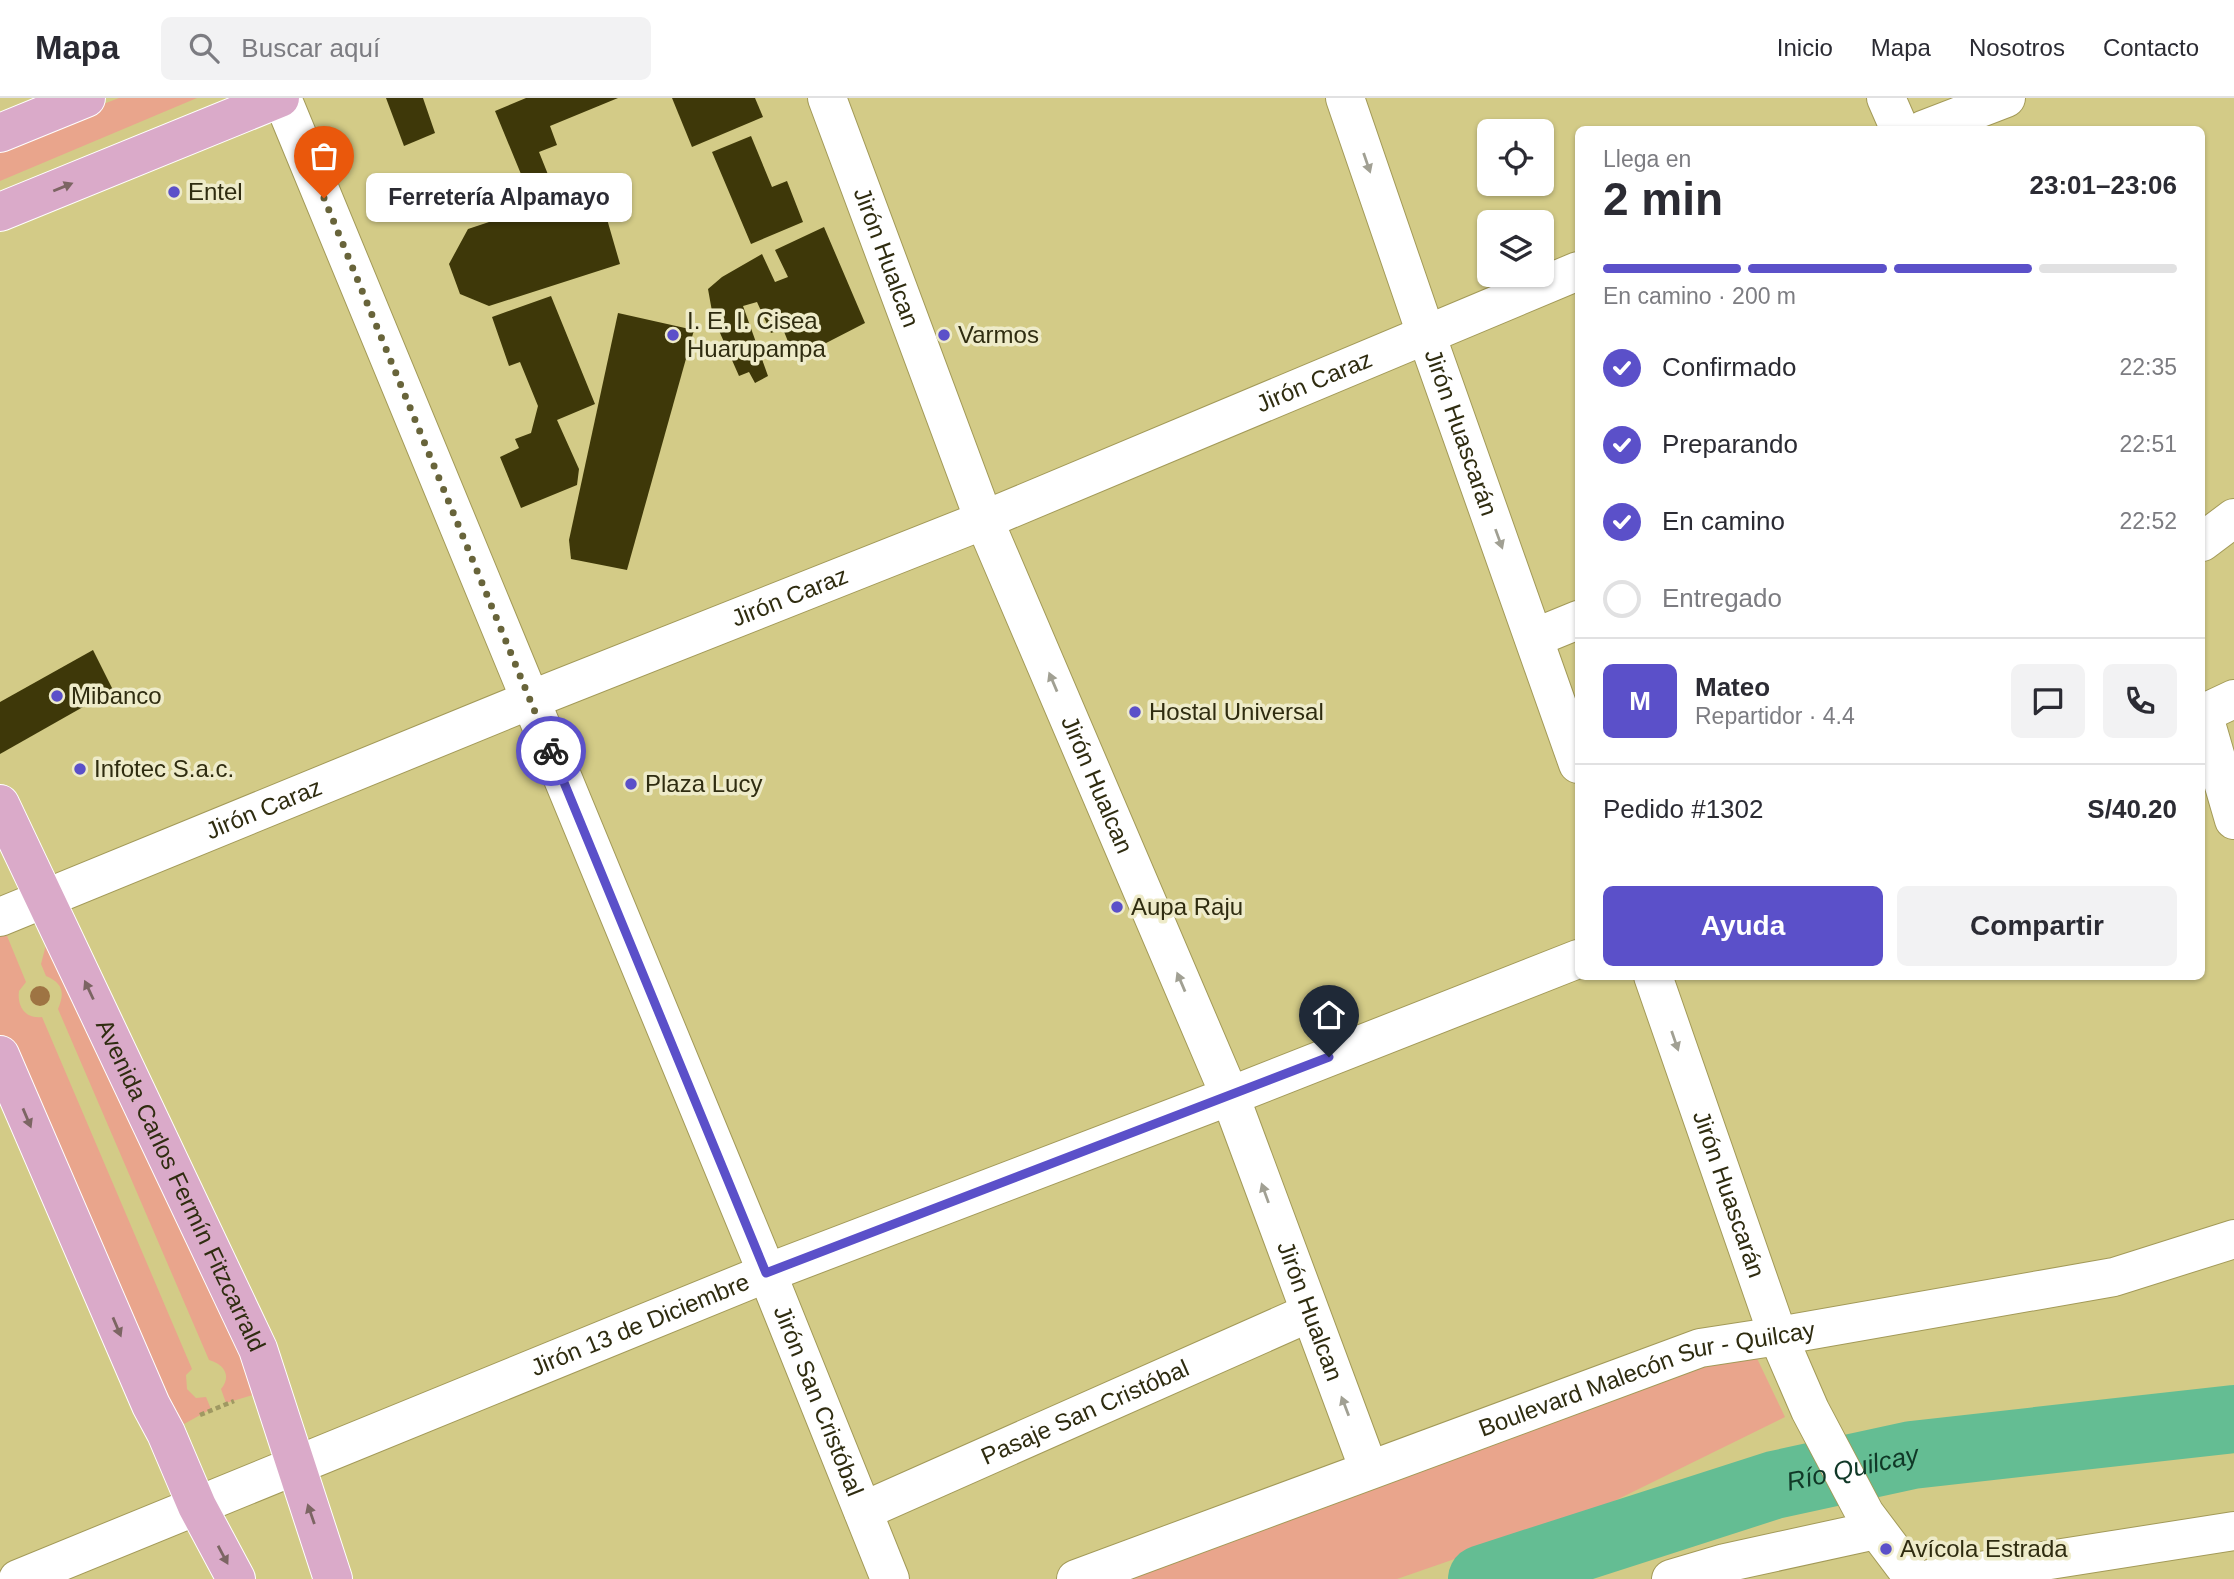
<!DOCTYPE html>
<html lang="es">
<meta charset="utf-8">
<style>
body{margin:0;font-family:Arial,sans-serif;background:#f2f2f3;color:#2b2b33;height:100vh;display:flex;flex-direction:column;font-size:26px;white-space:nowrap}
*{box-sizing:border-box;margin:0}
p{font-size:23px;color:#7c7c81}
.icon{flex:none;width:38px;height:38px;fill:none;stroke:currentColor;stroke-width:2;stroke-linecap:round;stroke-linejoin:round}
.map{position:relative;flex:1;overflow:hidden}
.details{position:absolute;left:1575px;top:28px;width:630px;height:854px;display:flex;flex-direction:column;background:#fff;border-radius:10px;box-shadow:0 2px 5px #0004}
.details>*{flex:none}
.tools{position:absolute;left:1477px;top:21px;display:grid;gap:14px}
.tools a{display:grid;place-items:center;width:77px;height:77px;border-radius:10px;background:#fff;box-shadow:0 2px 5px #0004;font-size:35px}
.pin{position:absolute;display:grid;place-items:center;width:60px;height:60px;color:#fff;margin:-72px -30px;border-radius:50% 50% 50% 0;rotate:-45deg;box-shadow:0 0 7px #0007}
.pin .icon{rotate:45deg}
.courier{position:absolute;display:grid;place-items:center;width:70px;height:70px;margin:-35px;border:5px solid #5b50c9;border-radius:50%;background:#fff;color:#222;box-shadow:0 2px 9px #0007}
.bubble{position:absolute;height:49px;border-radius:10px;background:#fff;box-shadow:0 2px 5px #0004;font-size:23px;font-weight:800;line-height:49px;text-align:center}
.headline em{font-style:normal;font-weight:800}
.headline div{display:flex;flex-direction:column-reverse}
.headline{display:flex;align-items:center;justify-content:space-between;height:119px;padding:0 28px}
h1{font-size:46px;font-weight:800;line-height:52px}
.bar{display:grid;grid-template-columns:repeat(4,1fr);gap:10px 7px;align-content:center;height:84px;padding:0 28px}
.bar i{height:9px;border-radius:5px;background:#e1e1e2}
.bar .active{background:#5b50c9}
.bar p{grid-column:span 4}
.line{display:flex;align-items:center;gap:18px;padding:0 28px;border-top:2px solid #e1e1e2}
.line div{flex:1}
.round{display:grid;place-items:center;flex:none;width:74px;height:74px;border-radius:10px;background:#f2f2f3}
ol{padding:0 28px;list-style:none}
li{display:flex;align-items:center;gap:21px;height:77px}
li p{margin-inline-start:auto}
li .icon{padding:7px;border-radius:50%;background:#5b50c9;color:#fff;stroke-width:4}
li:last-child{color:#7c7c81}
li i{width:38px;height:38px;border:4px solid #e1e1e2;border-radius:50%}
.cta{display:flex;gap:14px;margin-top:auto;padding:14px 28px}
.cta a{flex:1;height:80px;border-radius:10px;background:#5b50c9;color:#fff;font-size:28px;font-weight:800;line-height:80px;text-align:center}
.cta a+a{background:#f2f2f3;color:#2b2b33}
header{display:flex;align-items:center;gap:42px;box-sizing:border-box;height:98px;padding:0 35px;background:#fff;border-bottom:2px solid #e1e1e2}
header strong{font-size:33px}
nav{display:flex;gap:38px;margin-inline-start:auto;font-size:24px}
.search{width:490px;height:63px;background:#f2f2f3;display:flex;align-items:center;gap:18px;box-sizing:border-box;padding:0 24px;border-radius:10px;color:#7c7c81;font-size:26px}
.map>svg:first-child{display:block}
.green{fill:#e9a58c}
.lines{fill:none;stroke-linecap:round;stroke-linejoin:round}
.river{stroke:#64bd93;stroke-width:68}
.building{fill:#3e3809}
.minor-casing{stroke:#a39a58;stroke-width:40}
.major-casing{stroke:#fff;stroke-width:40}
.path{stroke:#a09962;stroke-width:4.5;stroke-dasharray:5 3.5;stroke-linecap:butt}
.minor{stroke:#fff;stroke-width:38}
.major{stroke:#daaac9;stroke-width:38}
.tree{fill:#9e7443}
.oneway{fill:#a1a093}
.oneway2{fill:#7c6563}
.done{stroke:#68643a;stroke-width:7;stroke-dasharray:0 12.6}
.route{stroke:#5b50c9;stroke-width:9}
.poi-dot{fill:#5b50c9;stroke:#eeebc9;stroke-width:2.5}
.labels{text-anchor:middle;stroke-width:7;stroke-linejoin:round;paint-order:stroke}
.poi-label{font-size:24px;fill:#2f2c10;stroke:#eeebc9;text-anchor:start}
.street-label{font-size:24px;fill:#2f2c10;stroke:#eeebc9}
.water-label{font-size:26px;font-style:italic;fill:#103827;stroke:#eeebc9}
</style>
<header>
<strong>Mapa</strong>
<div class="search"><svg class="icon" aria-label="search" viewBox="0 0 24 24"><circle cx="10" cy="10" r="6"/><path d="M15 15l6 6"/></svg>Buscar aquí</div>
<nav><a>Inicio</a><a>Mapa</a><a>Nosotros</a><a>Contacto</a></nav>
</header>
<div class="map">
<svg width="2234" height="1481" viewBox="0 0 2234 1481">
<rect width="100%" height="100%" fill="#d3cb87"/>
<g class="green">
<path d="M119,0H197L0,83V46Z"/>
<path d="M53,820L269,1292L226,1305L221,1291C232,1278 224,1266 209,1262L58,911C65,895 63,885 46,878L41,866Z"/>
<path d="M5,833L26,884L19,893C17,908 25,921 42,919L192,1271L186,1277L187,1291L196,1300L206,1299L211,1311L175,1331L0,948V835Z"/>
<path d="M1753,1252L1785,1319L1596,1412L1397,1481H1116L1700,1260Z"/>
</g>
<g class="lines">
<path class="river" id="s1" d="M1482,1481L1774,1387L1912,1357L2234,1321"/>
</g>
<g class="building">
<path d="M386,0H423L435,35L404,48Z"/>
<path d="M526,0H618L550,28L557,47L539,54L553,89L530,98L495,13Z"/>
<path d="M672,0H755L763,19L692,49Z"/>
<path d="M751,38L772,89L787,83L803,124L751,146L712,54Z"/>
<path d="M600,97L620,166L489,208L460,196L449,166L468,131L528,111L531,121Z"/>
<path d="M824,129L865,225L795,261L783,231L771,235L757,204L743,208L768,278L755,285L749,274L739,278L713,219L708,191L722,179L762,156L775,184L788,179L775,152Z"/>
<path d="M551,198L595,306L557,322L579,371L577,387L521,410L500,359L519,350L515,341L531,335L538,308L520,264L509,268L492,219Z"/>
<path d="M618,215L694,232L627,472L571,461L569,442Z"/>
<path d="M93,552L113,592L0,656V604Z"/>
</g>
<g class="lines">
<defs>
<g id="minor">
<path id="s2" d="M282,0L767,1175L890,1481"/>
<path id="s3" d="M827,0L984,422L1230,998L1369,1372"/>
<path id="s4" d="M1345,0L1426,236L1578,666"/>
<path d="M1886,0L1900,32"/>
<path d="M1923,32L2006,0"/>
<path d="M2202,444L2234,420"/>
<path d="M1534,540L1578,522"/>
<path d="M2203,615L2234,722"/>
<path d="M2202,616L2234,601"/>
<path id="s5" d="M0,819L530,602L984,422L1578,173"/>
<path id="s6" d="M1653,878L1778,1238L1810,1312L1865,1416L1914,1481"/>
<path id="s7" d="M863,1413L1309,1215"/>
<path id="s8" d="M18,1481L767,1175L1230,998L1578,861"/>
<path id="s9" d="M1076,1481L1700,1250L1778,1238L2114,1179L2234,1141"/>
<path d="M1671,1481L1725,1465L1876,1432"/>
<path d="M1929,1481L2234,1433"/>
</g>
<g id="major">
<path d="M0,35L86,0"/>
<path d="M0,114L280,0"/>
<path id="s10" d="M0,706L258,1251L333,1481"/>
<path d="M0,957L151,1307L166,1335L197,1408L236,1481"/>
</g>
</defs>
<use href="#minor" class="minor-casing"/>
<use href="#major" class="major-casing"/>
<path class="path" d="M200,1317L234,1303"/>
<use href="#minor" class="minor"/>
<use href="#major" class="major"/>
</g>
<circle class="tree" cx="40" cy="898" r="10"/>
<defs><path id="oneway-solid" d="M-6-.8H1V-3.2L6.5 0L1 3.2V.8H-6Z" transform="scale(1.75)"/></defs>
<g class="oneway">
<use href="#oneway-solid" transform="translate(1367 65) rotate(71)"/>
<use href="#oneway-solid" transform="translate(1499 441) rotate(70)"/>
<use href="#oneway-solid" transform="translate(1053 584) rotate(-113)"/>
<use href="#oneway-solid" transform="translate(1181 884) rotate(-113)"/>
<use href="#oneway-solid" transform="translate(1675 943) rotate(71)"/>
<use href="#oneway-solid" transform="translate(1265 1095) rotate(-110)"/>
<use href="#oneway-solid" transform="translate(1345 1308) rotate(-111)"/>
</g>
<g class="oneway2">
<use href="#oneway-solid" transform="translate(63 89) rotate(-22)"/>
<use href="#oneway-solid" transform="translate(89 892) rotate(-115)"/>
<use href="#oneway-solid" transform="translate(27 1020) rotate(67)"/>
<use href="#oneway-solid" transform="translate(117 1229) rotate(67)"/>
<use href="#oneway-solid" transform="translate(311 1416) rotate(-109)"/>
<use href="#oneway-solid" transform="translate(223 1457) rotate(62)"/>
</g>
<g class="lines">
<path class="done" d="M324,100L551,653"/>
<path class="route" d="M551,653L766,1175L1329,959"/>
</g>
<g class="poi-dot">
<circle cx="174" cy="94" r="7"/>
<circle cx="673" cy="237" r="7"/>
<circle cx="944" cy="237" r="7"/>
<circle cx="57" cy="598" r="7"/>
<circle cx="1135" cy="614" r="7"/>
<circle cx="80" cy="671" r="7"/>
<circle cx="631" cy="686" r="7"/>
<circle cx="1117" cy="809" r="7"/>
<circle cx="1886" cy="1451" r="7"/>
</g>
<g class="labels">
<g class="poi-label">
<text x="188" y="102">Entel</text>
<text x="687" y="231">I. E. I. Cisea<tspan x="687" dy="28">Huarupampa</tspan></text>
<text x="958" y="245">Varmos</text>
<text x="71" y="606">Mibanco</text>
<text x="1149" y="622">Hostal Universal</text>
<text x="94" y="679">Infotec S.a.c.</text>
<text x="645" y="694">Plaza Lucy</text>
<text x="1131" y="817">Aupa Raju</text>
<text x="1900" y="1459">Avícola Estrada</text>
</g>
<g class="street-label">
<text dy="8" stroke="none"><textPath href="#s3" startOffset="170">Jirón Hualcan</textPath></text>
<text dy="8" stroke="none"><textPath href="#s5" startOffset="1419">Jirón Caraz</textPath></text>
<text dy="8" stroke="none"><textPath href="#s4" startOffset="354">Jirón Huascarán</textPath></text>
<text dy="8" stroke="none"><textPath href="#s5" startOffset="852">Jirón Caraz</textPath></text>
<text dy="8" stroke="none"><textPath href="#s3" startOffset="738">Jirón Hualcan</textPath></text>
<text dy="8" stroke="none"><textPath href="#s5" startOffset="285">Jirón Caraz</textPath></text>
<text dy="8" stroke="none"><textPath href="#s10" startOffset="422">Avenida Carlos Fermín Fitzcarrald</textPath></text>
<text dy="8" stroke="none"><textPath href="#s6" startOffset="231">Jirón Huascarán</textPath></text>
<text dy="8" stroke="none"><textPath href="#s3" startOffset="1306">Jirón Hualcan</textPath></text>
<text dy="8" stroke="none"><textPath href="#s8" startOffset="672">Jirón 13 de Diciembre</textPath></text>
<text dy="8" stroke="none"><textPath href="#s9" startOffset="606">Boulevard Malecón Sur - Quilcay</textPath></text>
<text dy="8" stroke="none"><textPath href="#s2" startOffset="1409">Jirón San Cristóbal</textPath></text>
<text dy="8" stroke="none"><textPath href="#s7" startOffset="243">Pasaje San Cristóbal</textPath></text>
</g>
<g class="water-label">
<text dy="9" stroke="none"><textPath href="#s1" startOffset="387">Río Quilcay</textPath></text>
</g>
</g>
</svg>
<div class="tools">
<a><svg class="icon" aria-label="locate" viewBox="0 0 24 24"><circle cx="12" cy="12" r="6"/><path d="M12 2v4M12 18v4M2 12h4M18 12h4"/></svg></a>
<a><svg class="icon" aria-label="layers" viewBox="0 0 24 24"><path d="M12 4l9 5-9 5-9-5zM3 14l9 5 9-5"/></svg></a>
</div>
<div class="pin" style="left:324px;top:100px;background:#ea580c"><svg class="icon" aria-label="bag" viewBox="0 0 24 24"><path d="M5 8h14l-1 12H6zM9 8a3 3 0 0 1 6 0"/></svg></div>
<div class="pin" style="left:1329px;top:959px;background:#1f2937"><svg class="icon" aria-label="home" viewBox="0 0 24 24"><path d="M3 11l9-7 9 7M6 9v11h12V9"/></svg></div>
<div class="courier" style="left:551px;top:653px"><svg class="icon" aria-label="bike" viewBox="0 0 24 24"><circle cx="6" cy="16" r="4"/><circle cx="18" cy="16" r="4"/><path d="M6 16l4-8h5l3 8M10 8l3 8H6M13 5h3"/></svg></div>
<div class="bubble" style="left:366px;top:75px;width:266px">Ferretería Alpamayo</div>
<section class="details">
<div class="headline"><div><h1>2 min</h1><p>Llega en</p></div><em>23:01–23:06</em></div>
<div class="bar"><i class="active"></i><i class="active"></i><i class="active"></i><i></i><p>En camino · 200 m</p></div>
<ol>
<li><svg class="icon" aria-label="check" viewBox="0 0 24 24"><path d="M5 12l5 5 9-10"/></svg>Confirmado<p>22:35</p></li>
<li><svg class="icon" aria-label="check" viewBox="0 0 24 24"><path d="M5 12l5 5 9-10"/></svg>Preparando<p>22:51</p></li>
<li><svg class="icon" aria-label="check" viewBox="0 0 24 24"><path d="M5 12l5 5 9-10"/></svg>En camino<p>22:52</p></li>
<li><i></i>Entregado</li>
</ol>
<div class="line" style="height:126px"><b class="round" style="background:#5b50c9;color:#fff">M</b><div><b>Mateo</b><p>Repartidor · 4.4</p></div><a class="round"><svg class="icon" aria-label="chat" viewBox="0 0 24 24"><path d="M4 5h16v11H9l-5 4z"/></svg></a><a class="round"><svg class="icon" aria-label="phone" viewBox="0 0 24 24"><path d="M5 4h4l2 5-3 2q2 4 5 5l2-3 5 2v4C11 20 4 13 5 4z"/></svg></a></div>
<div class="line" style="height:91px"><div>Pedido #1302</div><b>S/40.20</b></div>
<div class="cta"><a>Ayuda</a><a>Compartir</a></div>
</section>
</div>
